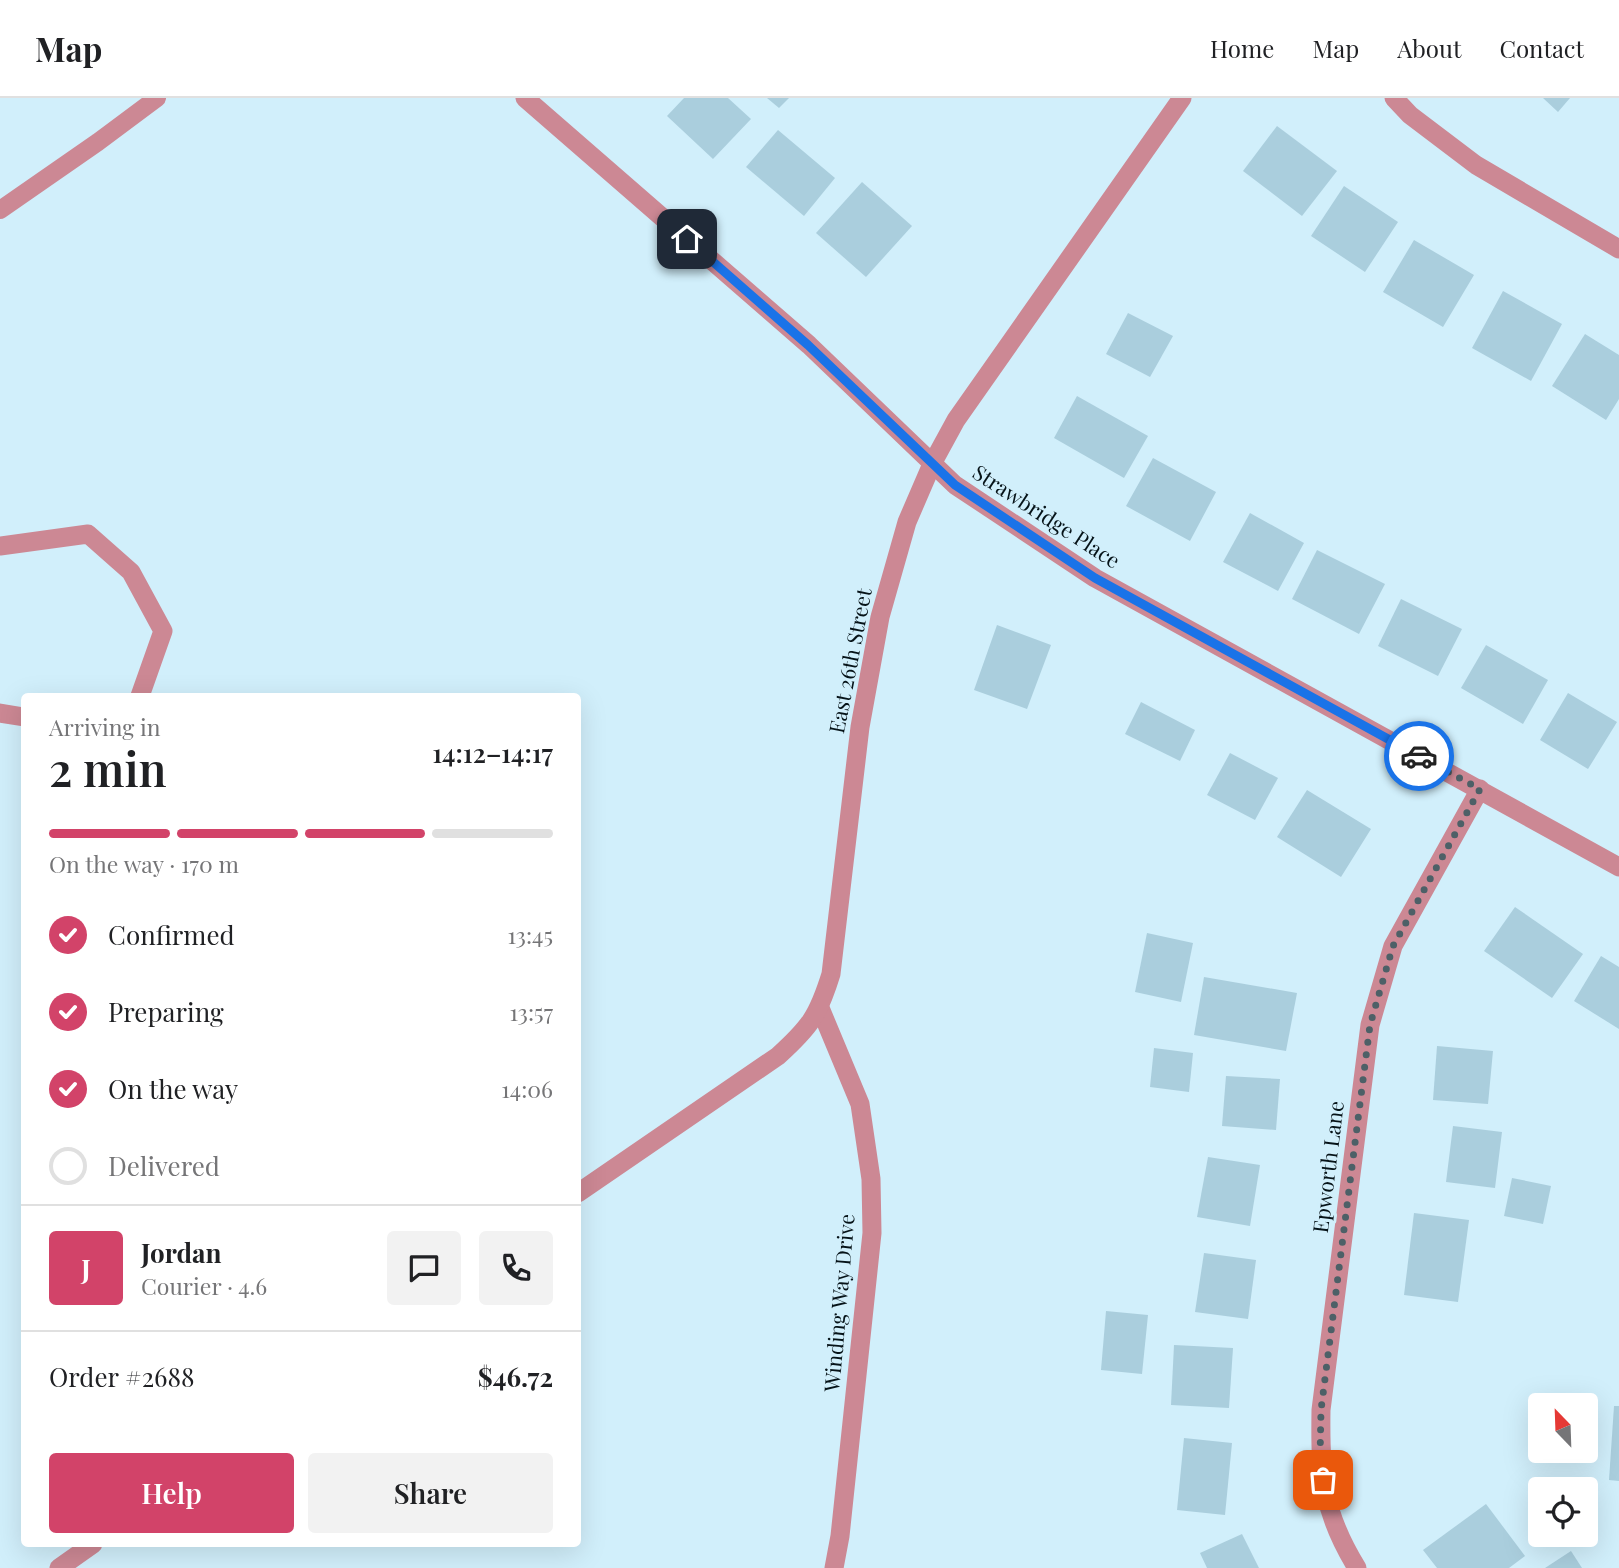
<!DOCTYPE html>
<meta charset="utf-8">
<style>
body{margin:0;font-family:"Playfair Display",serif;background:#f2f2f2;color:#202124;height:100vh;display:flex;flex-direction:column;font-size:26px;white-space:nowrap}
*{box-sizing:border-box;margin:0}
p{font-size:23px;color:#757577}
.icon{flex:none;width:38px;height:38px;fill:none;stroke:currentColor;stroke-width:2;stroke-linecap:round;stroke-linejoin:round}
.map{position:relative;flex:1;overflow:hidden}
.panel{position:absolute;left:21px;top:595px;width:560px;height:854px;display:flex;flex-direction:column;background:#fff;border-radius:7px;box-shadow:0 7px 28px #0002}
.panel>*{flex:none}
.needle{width:46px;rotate:337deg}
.tools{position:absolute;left:1528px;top:1295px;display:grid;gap:14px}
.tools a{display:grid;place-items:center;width:70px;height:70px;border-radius:7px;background:#fff;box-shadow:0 7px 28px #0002;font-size:35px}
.pin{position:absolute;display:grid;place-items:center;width:60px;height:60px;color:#fff;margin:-30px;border-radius:14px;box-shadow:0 4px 10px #0006}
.courier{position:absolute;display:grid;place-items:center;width:70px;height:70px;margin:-35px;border:5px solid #1a73e8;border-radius:50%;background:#fff;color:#222;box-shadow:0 2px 9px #0007}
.summary em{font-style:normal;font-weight:600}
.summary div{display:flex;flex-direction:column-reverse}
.summary{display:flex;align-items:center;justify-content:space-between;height:119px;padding:0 28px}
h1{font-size:46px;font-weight:600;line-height:52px}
.bar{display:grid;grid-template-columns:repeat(4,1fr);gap:10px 7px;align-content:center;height:84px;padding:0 28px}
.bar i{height:9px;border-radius:5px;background:#e0e0e0}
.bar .selected{background:#d24369}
.bar p{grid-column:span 4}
.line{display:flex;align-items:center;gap:18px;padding:0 28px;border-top:2px solid #e0e0e0}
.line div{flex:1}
.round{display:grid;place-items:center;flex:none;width:74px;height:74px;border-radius:7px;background:#f2f2f2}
ol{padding:0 28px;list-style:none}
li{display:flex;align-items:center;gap:21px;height:77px}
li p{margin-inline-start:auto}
li .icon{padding:7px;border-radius:50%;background:#d24369;color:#fff;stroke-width:4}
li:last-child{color:#757577}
li i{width:38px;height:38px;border:4px solid #e0e0e0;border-radius:50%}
.button{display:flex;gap:14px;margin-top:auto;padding:14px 28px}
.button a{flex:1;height:80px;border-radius:7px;background:#d24369;color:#fff;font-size:28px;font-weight:600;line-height:80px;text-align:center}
.button a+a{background:#f2f2f2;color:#202124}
header{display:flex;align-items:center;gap:42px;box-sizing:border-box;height:98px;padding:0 35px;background:#fff;border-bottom:2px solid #e0e0e0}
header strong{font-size:33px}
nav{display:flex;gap:38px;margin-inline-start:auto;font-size:24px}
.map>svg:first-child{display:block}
.building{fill:#aacedd}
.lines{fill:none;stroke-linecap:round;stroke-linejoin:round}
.service{stroke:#cc8894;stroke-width:18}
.minor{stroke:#cc8894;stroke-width:19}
.tertiary{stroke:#cc8894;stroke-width:19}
.done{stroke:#4d6067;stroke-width:7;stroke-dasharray:0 12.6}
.route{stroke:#1a73e8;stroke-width:9}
.labels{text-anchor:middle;stroke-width:6;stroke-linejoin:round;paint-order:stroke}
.street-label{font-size:21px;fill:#061318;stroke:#d1effb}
</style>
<header>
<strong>Map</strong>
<nav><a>Home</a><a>Map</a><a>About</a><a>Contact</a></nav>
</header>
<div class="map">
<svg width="1619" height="1470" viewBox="0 0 1619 1470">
<rect width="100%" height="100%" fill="#d1effb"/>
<g class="building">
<path d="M684,0H728L751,21L713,61L667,18Z"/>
<path d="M767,0H789L779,10Z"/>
<path d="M1543,0H1570L1558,14Z"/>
<path d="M1277,28L1337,73L1302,118L1243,73Z"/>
<path d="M778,32L835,80L804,118L746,69Z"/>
<path d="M862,84L912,128L866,179L816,135Z"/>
<path d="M1344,88L1398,124L1365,174L1311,138Z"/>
<path d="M1414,142L1474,177L1443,229L1383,194Z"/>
<path d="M1503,193L1562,226L1531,283L1472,250Z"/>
<path d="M1128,215L1173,238L1150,279L1106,256Z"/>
<path d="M1585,236L1619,257V301L1606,322L1552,288Z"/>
<path d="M1077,298L1148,338L1124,380L1054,340Z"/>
<path d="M1153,360L1216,394L1190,443L1126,408Z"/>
<path d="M1250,415L1304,445L1278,493L1223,464Z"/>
<path d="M1317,452L1385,486L1359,536L1292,501Z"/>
<path d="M1401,501L1462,531L1438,578L1378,548Z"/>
<path d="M997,527L1051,547L1027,611L974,592Z"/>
<path d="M1486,547L1548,582L1523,626L1461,590Z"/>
<path d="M1568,595L1617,624L1588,671L1540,642Z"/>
<path d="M1141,604L1195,632L1180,663L1125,636Z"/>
<path d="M1230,655L1278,680L1255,722L1207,697Z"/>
<path d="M1307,692L1371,731L1341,779L1277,739Z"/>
<path d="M1515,809L1583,856L1552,900L1484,853Z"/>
<path d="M1147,835L1193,845L1181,904L1135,894Z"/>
<path d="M1601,858L1619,869V931L1574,903Z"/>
<path d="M1204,879L1297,895L1286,953L1194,937Z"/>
<path d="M1437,948L1493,953L1488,1006L1433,1002Z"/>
<path d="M1154,950L1193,955L1189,994L1150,989Z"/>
<path d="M1226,978L1280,981L1276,1032L1222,1028Z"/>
<path d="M1453,1028L1502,1034L1495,1090L1446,1084Z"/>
<path d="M1208,1059L1260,1067L1250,1128L1197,1119Z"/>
<path d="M1512,1080L1551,1088L1543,1126L1504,1118Z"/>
<path d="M1414,1115L1469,1122L1458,1204L1404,1197Z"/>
<path d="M1204,1155L1256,1162L1248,1221L1195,1214Z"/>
<path d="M1106,1213L1148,1217L1142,1276L1101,1272Z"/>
<path d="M1174,1247L1233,1250L1229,1310L1171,1307Z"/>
<path d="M1614,1308H1619V1383L1609,1382Z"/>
<path d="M1184,1340L1232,1345L1225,1417L1177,1412Z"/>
<path d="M1486,1406L1525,1458L1509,1470H1437L1423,1452Z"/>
<path d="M1242,1436L1259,1470H1207L1200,1455Z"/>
<path d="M1571,1453L1582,1470H1545Z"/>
</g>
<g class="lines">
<path class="service" d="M0,112L98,44L157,0"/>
<g class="minor">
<path d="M525,0L809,247L955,387L1095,480L1619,769"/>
<path d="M1394,0L1410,17L1476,67L1619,151"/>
<path d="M0,448L88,436L131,474L163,533L140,598"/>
<path d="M0,615L24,619"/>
<path d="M820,910L860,1006L871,1081L872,1135L840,1438L834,1470"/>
<path d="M1357,1470C1322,1413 1320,1377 1321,1312L1370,927L1393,848L1480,691"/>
</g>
<g class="tertiary">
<path d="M578,1095L778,958C810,929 818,918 831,876L860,629L880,519L907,424L932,366L956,322L1182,0"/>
<path d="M59,1470L93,1446"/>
</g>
</g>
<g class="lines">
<path class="done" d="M1323,1382L1320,1360L1321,1312L1370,927L1393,848L1480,691L1419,658"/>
<path class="route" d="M687,141L808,247L955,387L1095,480L1419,658"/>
</g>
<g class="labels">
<g class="street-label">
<text transform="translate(1046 419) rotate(33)" y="7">Strawbridge Place</text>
<text transform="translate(851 563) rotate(-79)" y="7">East 26th Street</text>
<text transform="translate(1329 1069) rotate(-83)" y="7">Epworth Lane</text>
<text transform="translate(840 1205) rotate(-85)" y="7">Winding Way Drive</text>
</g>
</g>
</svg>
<div class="tools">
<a><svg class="needle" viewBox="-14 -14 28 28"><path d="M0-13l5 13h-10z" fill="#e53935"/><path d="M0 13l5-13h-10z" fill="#757577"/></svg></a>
<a><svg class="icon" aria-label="locate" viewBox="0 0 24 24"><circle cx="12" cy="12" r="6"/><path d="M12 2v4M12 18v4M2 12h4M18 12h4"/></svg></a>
</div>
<div class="pin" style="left:1323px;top:1382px;background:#ea580c"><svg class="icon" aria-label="bag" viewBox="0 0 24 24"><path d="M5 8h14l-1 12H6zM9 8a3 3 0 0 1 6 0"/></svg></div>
<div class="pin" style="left:687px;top:141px;background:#1f2937"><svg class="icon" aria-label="home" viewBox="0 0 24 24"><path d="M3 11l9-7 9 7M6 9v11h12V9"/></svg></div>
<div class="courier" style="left:1419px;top:658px"><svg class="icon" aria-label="car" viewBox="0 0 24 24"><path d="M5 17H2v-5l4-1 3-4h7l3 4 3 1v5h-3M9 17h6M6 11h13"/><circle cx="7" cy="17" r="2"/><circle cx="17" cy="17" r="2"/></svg></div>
<section class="panel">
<div class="summary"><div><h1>2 min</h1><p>Arriving in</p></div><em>14:12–14:17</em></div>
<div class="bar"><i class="selected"></i><i class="selected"></i><i class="selected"></i><i></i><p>On the way · 170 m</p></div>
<ol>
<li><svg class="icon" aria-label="check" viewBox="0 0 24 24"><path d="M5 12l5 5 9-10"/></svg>Confirmed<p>13:45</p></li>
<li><svg class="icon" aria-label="check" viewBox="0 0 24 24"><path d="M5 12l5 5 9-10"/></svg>Preparing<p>13:57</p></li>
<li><svg class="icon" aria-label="check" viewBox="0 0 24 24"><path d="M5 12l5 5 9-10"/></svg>On the way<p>14:06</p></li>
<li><i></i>Delivered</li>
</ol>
<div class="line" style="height:126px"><b class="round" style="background:#d24369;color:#fff">J</b><div><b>Jordan</b><p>Courier · 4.6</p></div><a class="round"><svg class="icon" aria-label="chat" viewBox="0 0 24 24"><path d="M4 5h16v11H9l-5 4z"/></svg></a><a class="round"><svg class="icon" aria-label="phone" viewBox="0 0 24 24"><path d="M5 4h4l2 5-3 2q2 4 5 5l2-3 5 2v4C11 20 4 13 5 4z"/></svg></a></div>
<div class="line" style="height:91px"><div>Order #2688</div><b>$46.72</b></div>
<div class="button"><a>Help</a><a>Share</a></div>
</section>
</div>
